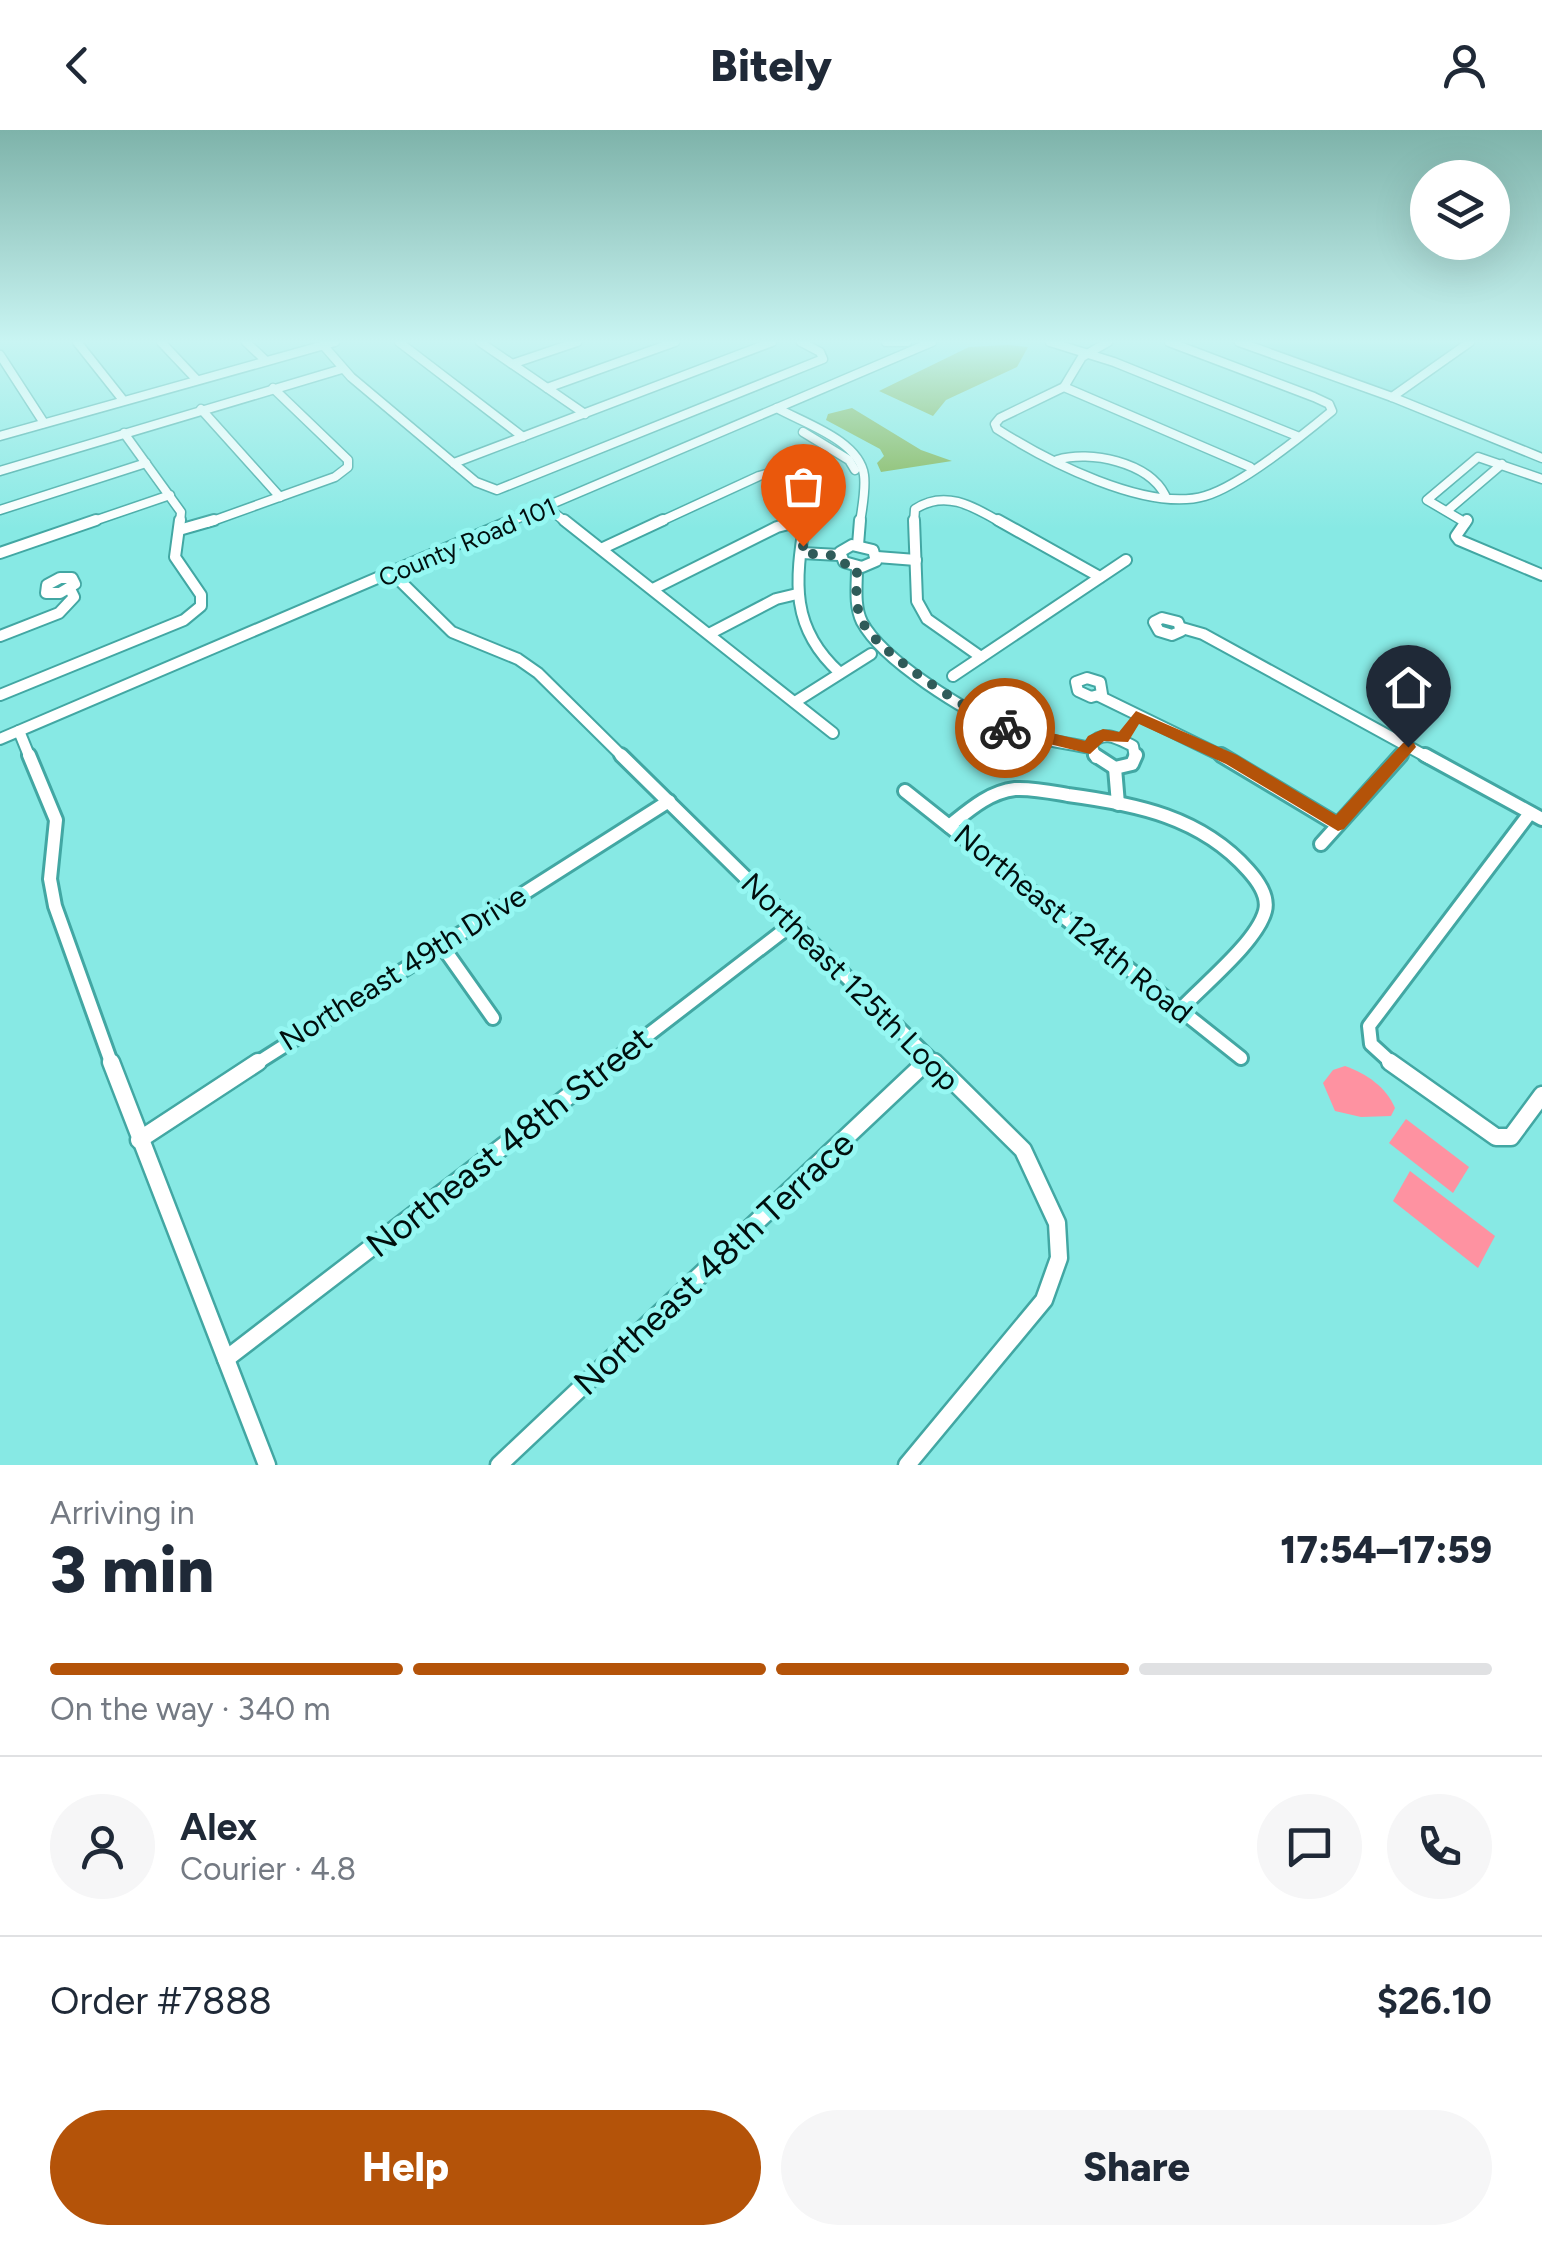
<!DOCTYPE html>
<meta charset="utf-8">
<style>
body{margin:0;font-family:Figtree,sans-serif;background:#f6f6f7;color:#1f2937;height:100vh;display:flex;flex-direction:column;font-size:38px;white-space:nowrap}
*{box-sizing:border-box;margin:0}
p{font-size:32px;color:#747a83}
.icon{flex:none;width:55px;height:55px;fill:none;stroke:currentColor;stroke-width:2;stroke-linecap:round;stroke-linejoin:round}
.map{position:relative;height:1335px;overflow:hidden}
.panel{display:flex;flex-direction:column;background:#fff;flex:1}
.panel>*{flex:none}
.buttons{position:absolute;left:1410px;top:30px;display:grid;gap:20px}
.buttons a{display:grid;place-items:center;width:100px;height:100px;border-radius:50%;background:#fff;box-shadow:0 10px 40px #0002;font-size:50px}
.pin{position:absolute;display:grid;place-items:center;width:85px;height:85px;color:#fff;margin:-102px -42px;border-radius:50% 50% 50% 0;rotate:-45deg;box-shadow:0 0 10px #0007}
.pin .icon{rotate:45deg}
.courier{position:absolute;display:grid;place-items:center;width:100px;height:100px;margin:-50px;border:8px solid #b45309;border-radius:50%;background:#fff;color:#222;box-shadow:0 2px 12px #0007}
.summary em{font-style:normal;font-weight:800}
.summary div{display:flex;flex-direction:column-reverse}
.summary{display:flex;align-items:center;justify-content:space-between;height:170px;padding:0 50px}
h1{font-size:65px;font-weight:800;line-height:75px}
.bar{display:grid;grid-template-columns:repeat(4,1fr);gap:15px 10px;align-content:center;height:120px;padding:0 50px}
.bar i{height:12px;border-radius:8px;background:#e0e1e3}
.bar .current{background:#b45309}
.bar p{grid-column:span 4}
.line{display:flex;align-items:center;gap:25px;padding:0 50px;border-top:2px solid #e0e1e3}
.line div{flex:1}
.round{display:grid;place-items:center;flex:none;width:105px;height:105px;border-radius:52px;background:#f6f6f7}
.primary-button{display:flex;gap:20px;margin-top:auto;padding:20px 50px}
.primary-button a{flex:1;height:115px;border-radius:60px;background:#b45309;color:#fff;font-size:40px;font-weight:800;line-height:115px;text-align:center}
.primary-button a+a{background:#f6f6f7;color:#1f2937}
header{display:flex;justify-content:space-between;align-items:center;height:130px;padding:0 50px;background:#fff;font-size:45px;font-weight:800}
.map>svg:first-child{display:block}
.built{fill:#6fdfda}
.green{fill:#fe92a1}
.water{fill:#7fb14e}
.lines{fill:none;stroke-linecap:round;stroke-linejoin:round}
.minor-far3-casing{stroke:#42a7a3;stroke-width:11}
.minor-far2-casing{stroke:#42a7a3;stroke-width:14}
.minor-far1-casing{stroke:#42a7a3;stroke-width:18}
.minor-casing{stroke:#42a7a3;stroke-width:21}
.minor-far3{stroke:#fff;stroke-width:8}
.minor-far2{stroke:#fff;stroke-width:10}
.minor-far1{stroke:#fff;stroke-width:12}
.minor{stroke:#fff;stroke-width:16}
.route{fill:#b45309}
.done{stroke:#2f5b59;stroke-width:10;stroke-dasharray:0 18}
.labels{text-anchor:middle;stroke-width:10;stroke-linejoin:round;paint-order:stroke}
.far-street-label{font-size:25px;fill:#000f0e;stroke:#95f7f2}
.street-label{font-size:30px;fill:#000f0e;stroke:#95f7f2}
.near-street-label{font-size:35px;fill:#000f0e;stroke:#95f7f2}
</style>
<header><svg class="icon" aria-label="back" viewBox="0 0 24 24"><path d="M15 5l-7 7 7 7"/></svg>Bitely<svg class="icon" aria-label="person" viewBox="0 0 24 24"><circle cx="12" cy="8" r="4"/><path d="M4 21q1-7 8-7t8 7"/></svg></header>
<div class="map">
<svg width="1542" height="1335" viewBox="0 0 1542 1335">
<rect width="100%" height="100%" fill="#87e9e4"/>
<path class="built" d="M1244,212H1476L1392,265Z"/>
<g class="green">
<path d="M1345,936C1367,944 1386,957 1395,978L1391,986L1361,987L1335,981L1323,953L1333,940Z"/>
<path d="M1406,989L1469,1037L1453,1063L1389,1013Z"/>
<path d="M1410,1041L1495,1106L1478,1138L1393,1071Z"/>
</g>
<g class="water">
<path d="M1008,215L1028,217L1017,237L946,270L933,286L879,261L969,217Z"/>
<path d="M852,278L921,320L952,331L881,342L877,333L884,326L880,319L826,290L828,284Z"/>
</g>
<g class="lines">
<defs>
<g id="minor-far3">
<path d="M77,212L123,270"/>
<path d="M161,212L196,249"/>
<path d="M246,212L264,229"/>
<path d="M399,212L523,307"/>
<path d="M480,212L585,284"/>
<path d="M886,212H907"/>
<path d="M1050,212L1114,232L1297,306"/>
<path d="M1108,212L1082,227L1064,257L1000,288L995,294L997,299C1045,330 1147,383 1205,366C1240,356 1303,305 1332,281L1329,274L1314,267L1169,212"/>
<path d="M1239,212L1392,267L1542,328"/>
<path d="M323,215L351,247L476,352L497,360L823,229L820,222L801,212"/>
<path d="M0,225L44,293"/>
<path d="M512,234L577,212"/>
<path d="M1064,257L1250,337"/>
<path d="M547,258L675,212"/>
<path d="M1392,267L1470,212"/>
<path d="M777,278C803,293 859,310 864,345C866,360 862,378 860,393"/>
<path d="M201,279L280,367"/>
<path d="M803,302L849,330L855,340"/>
<path d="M124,303L181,382L180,393"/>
<path d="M0,306L335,212"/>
<path d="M1057,330C1090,320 1148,332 1165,365"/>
<path d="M454,333L772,212"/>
<path d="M0,341L342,239"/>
<path d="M548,378L567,393"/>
<path d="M0,380L146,333"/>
<path d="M1447,381L1502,334"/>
<path d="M88,393L170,365"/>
<path d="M207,393L335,347L348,337V330L273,258"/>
<path d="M507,393L932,212"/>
<path d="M657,393L759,346L774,342L798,345L810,359L804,393"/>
<path d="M794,393L806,390"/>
<path d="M914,393L915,379C946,359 974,377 1002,393"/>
<path d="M1466,393L1427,370L1478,327L1542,349"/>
</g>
<g id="minor-far2">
<path d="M564,390L833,603"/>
<path d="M805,390C795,452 790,498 840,543"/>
<path d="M914,390L917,471L927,489L981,527"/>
<path d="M998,390L1100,447"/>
<path d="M1467,390L1456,406L1459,410L1542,445"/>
<path d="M179,400L214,390"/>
<path d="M852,415L873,420L876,431L862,437L844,432L840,422Z"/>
<path d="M858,415L860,390"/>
<path d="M603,418L663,390"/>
<path d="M0,423L96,390"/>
<path d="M802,423L839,425"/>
<path d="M877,427L916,430"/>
<path d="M857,438C857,455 854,476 862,492C883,531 966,582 1006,598C1033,609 1062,612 1090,618"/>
<path d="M393,444L452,502L518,529L538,543L624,628"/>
<path d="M60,448H72L75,454L60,463H46L47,455Z"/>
<path d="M653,459L777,397L804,390"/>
<path d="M1162,488L1178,492L1181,501L1172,505L1159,501L1154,492Z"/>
<path d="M1182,498L1203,504L1429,628"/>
<path d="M709,504L776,469L797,464"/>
<path d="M0,506L59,483L74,467L70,459"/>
<path d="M953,546L1126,430"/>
<path d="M1087,548L1100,552L1102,564L1091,567L1078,561L1076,552Z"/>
<path d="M0,565L184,490L201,476V465L175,427L180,390"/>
<path d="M1099,566L1226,628"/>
<path d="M795,572L871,524"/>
<path d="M19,601L30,628"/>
<path d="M0,609L513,390"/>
<path d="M1096,628L1091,614C1104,599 1118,609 1133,616L1135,628"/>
<path d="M1398,628L1408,617"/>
</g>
<g id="minor-far1">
<path d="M29,625L56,690L50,749L55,776L112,935"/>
<path d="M621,625L936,935"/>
<path d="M1095,625L1115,638L1132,634L1136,625"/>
<path d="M1221,625L1338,695"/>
<path d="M1425,625L1542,689"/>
<path d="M1115,638L1118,674"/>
<path d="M905,661L1241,928"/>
<path d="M949,696C969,680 989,662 1015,659C1033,658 1051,662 1068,665C1136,674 1201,687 1248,740C1258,751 1269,766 1265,781C1257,812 1202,856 1180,880"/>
<path d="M1321,714L1401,625"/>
<path d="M440,813L493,888"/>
<path d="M254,935L669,671"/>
<path d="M609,935L791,795"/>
<path d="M923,935L928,930"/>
<path d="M1394,935L1371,914L1369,896L1530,683"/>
</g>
<g id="minor">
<path d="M111,932L267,1335"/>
<path d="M1390,932L1496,1007H1511L1542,965"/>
<path d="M139,1010L258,932"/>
<path d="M226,1229L613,932"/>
<path d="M499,1335L926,932"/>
<path d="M907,1335L1044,1170L1059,1128L1057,1093L1023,1020L934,932"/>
</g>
</defs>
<use href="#minor-far3" class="minor-far3-casing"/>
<use href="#minor-far2" class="minor-far2-casing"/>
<use href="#minor-far1" class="minor-far1-casing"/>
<use href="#minor" class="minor-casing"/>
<use href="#minor-far3" class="minor-far3"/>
<use href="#minor-far2" class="minor-far2"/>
<use href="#minor-far1" class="minor-far1"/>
<use href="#minor" class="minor"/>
</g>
<linearGradient id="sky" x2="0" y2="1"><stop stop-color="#7eb3aa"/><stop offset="0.53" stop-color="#c9f5f3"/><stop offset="1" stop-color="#c9f5f3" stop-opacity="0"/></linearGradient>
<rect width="1542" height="399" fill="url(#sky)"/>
<path class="route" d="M1136,581L1237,625L1336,685L1403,613H1414L1416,617L1344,699L1338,701L1226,634L1139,594L1128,612L1104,611L1090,624L1005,603L997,598L1005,592L1085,611L1088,606L1103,599L1119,602Z"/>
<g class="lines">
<path class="done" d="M803,416L802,423L839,426L846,435L857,438C857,455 854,475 862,491C878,524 971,582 1005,598"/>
</g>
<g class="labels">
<g class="far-street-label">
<text transform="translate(467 412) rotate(-23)" y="9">County Road 101</text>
</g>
<g class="street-label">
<text transform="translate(1073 794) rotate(39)" y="10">Northeast 124th Road</text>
<text transform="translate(403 838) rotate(-32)" y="10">Northeast 49th Drive</text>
<text transform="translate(850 852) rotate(45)" y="10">Northeast 125th Loop</text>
</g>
<g class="near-street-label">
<text transform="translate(509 1012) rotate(-38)" y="12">Northeast 48th Street</text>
<text transform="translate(714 1133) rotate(-43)" y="12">Northeast 48th Terrace</text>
</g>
</g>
</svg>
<div class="buttons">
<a><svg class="icon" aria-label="layers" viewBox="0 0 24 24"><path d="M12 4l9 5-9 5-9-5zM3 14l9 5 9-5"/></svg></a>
</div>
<div class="pin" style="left:803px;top:416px;background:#ea580c"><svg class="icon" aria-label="bag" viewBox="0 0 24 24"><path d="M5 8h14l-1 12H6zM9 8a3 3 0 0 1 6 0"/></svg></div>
<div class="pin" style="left:1408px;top:617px;background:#1f2937"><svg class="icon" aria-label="home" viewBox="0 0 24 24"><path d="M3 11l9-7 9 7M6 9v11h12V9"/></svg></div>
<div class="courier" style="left:1005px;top:598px"><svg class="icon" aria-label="bike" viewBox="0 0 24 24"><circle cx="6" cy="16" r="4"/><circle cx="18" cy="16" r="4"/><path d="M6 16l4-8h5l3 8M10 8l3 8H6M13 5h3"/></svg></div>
</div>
<section class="panel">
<div class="summary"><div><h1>3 min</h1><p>Arriving in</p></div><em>17:54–17:59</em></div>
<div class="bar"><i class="current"></i><i class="current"></i><i class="current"></i><i></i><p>On the way · 340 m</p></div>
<div class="line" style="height:180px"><a class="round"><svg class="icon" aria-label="person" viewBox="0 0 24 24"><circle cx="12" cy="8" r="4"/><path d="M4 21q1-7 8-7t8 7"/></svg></a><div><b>Alex</b><p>Courier · 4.8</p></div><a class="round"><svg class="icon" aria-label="chat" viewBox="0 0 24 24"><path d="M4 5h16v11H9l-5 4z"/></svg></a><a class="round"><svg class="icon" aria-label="phone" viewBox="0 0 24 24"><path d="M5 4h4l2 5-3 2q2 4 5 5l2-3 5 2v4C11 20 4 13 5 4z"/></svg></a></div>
<div class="line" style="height:130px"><div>Order #7888</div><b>$26.10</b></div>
<div class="primary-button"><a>Help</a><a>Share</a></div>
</section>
